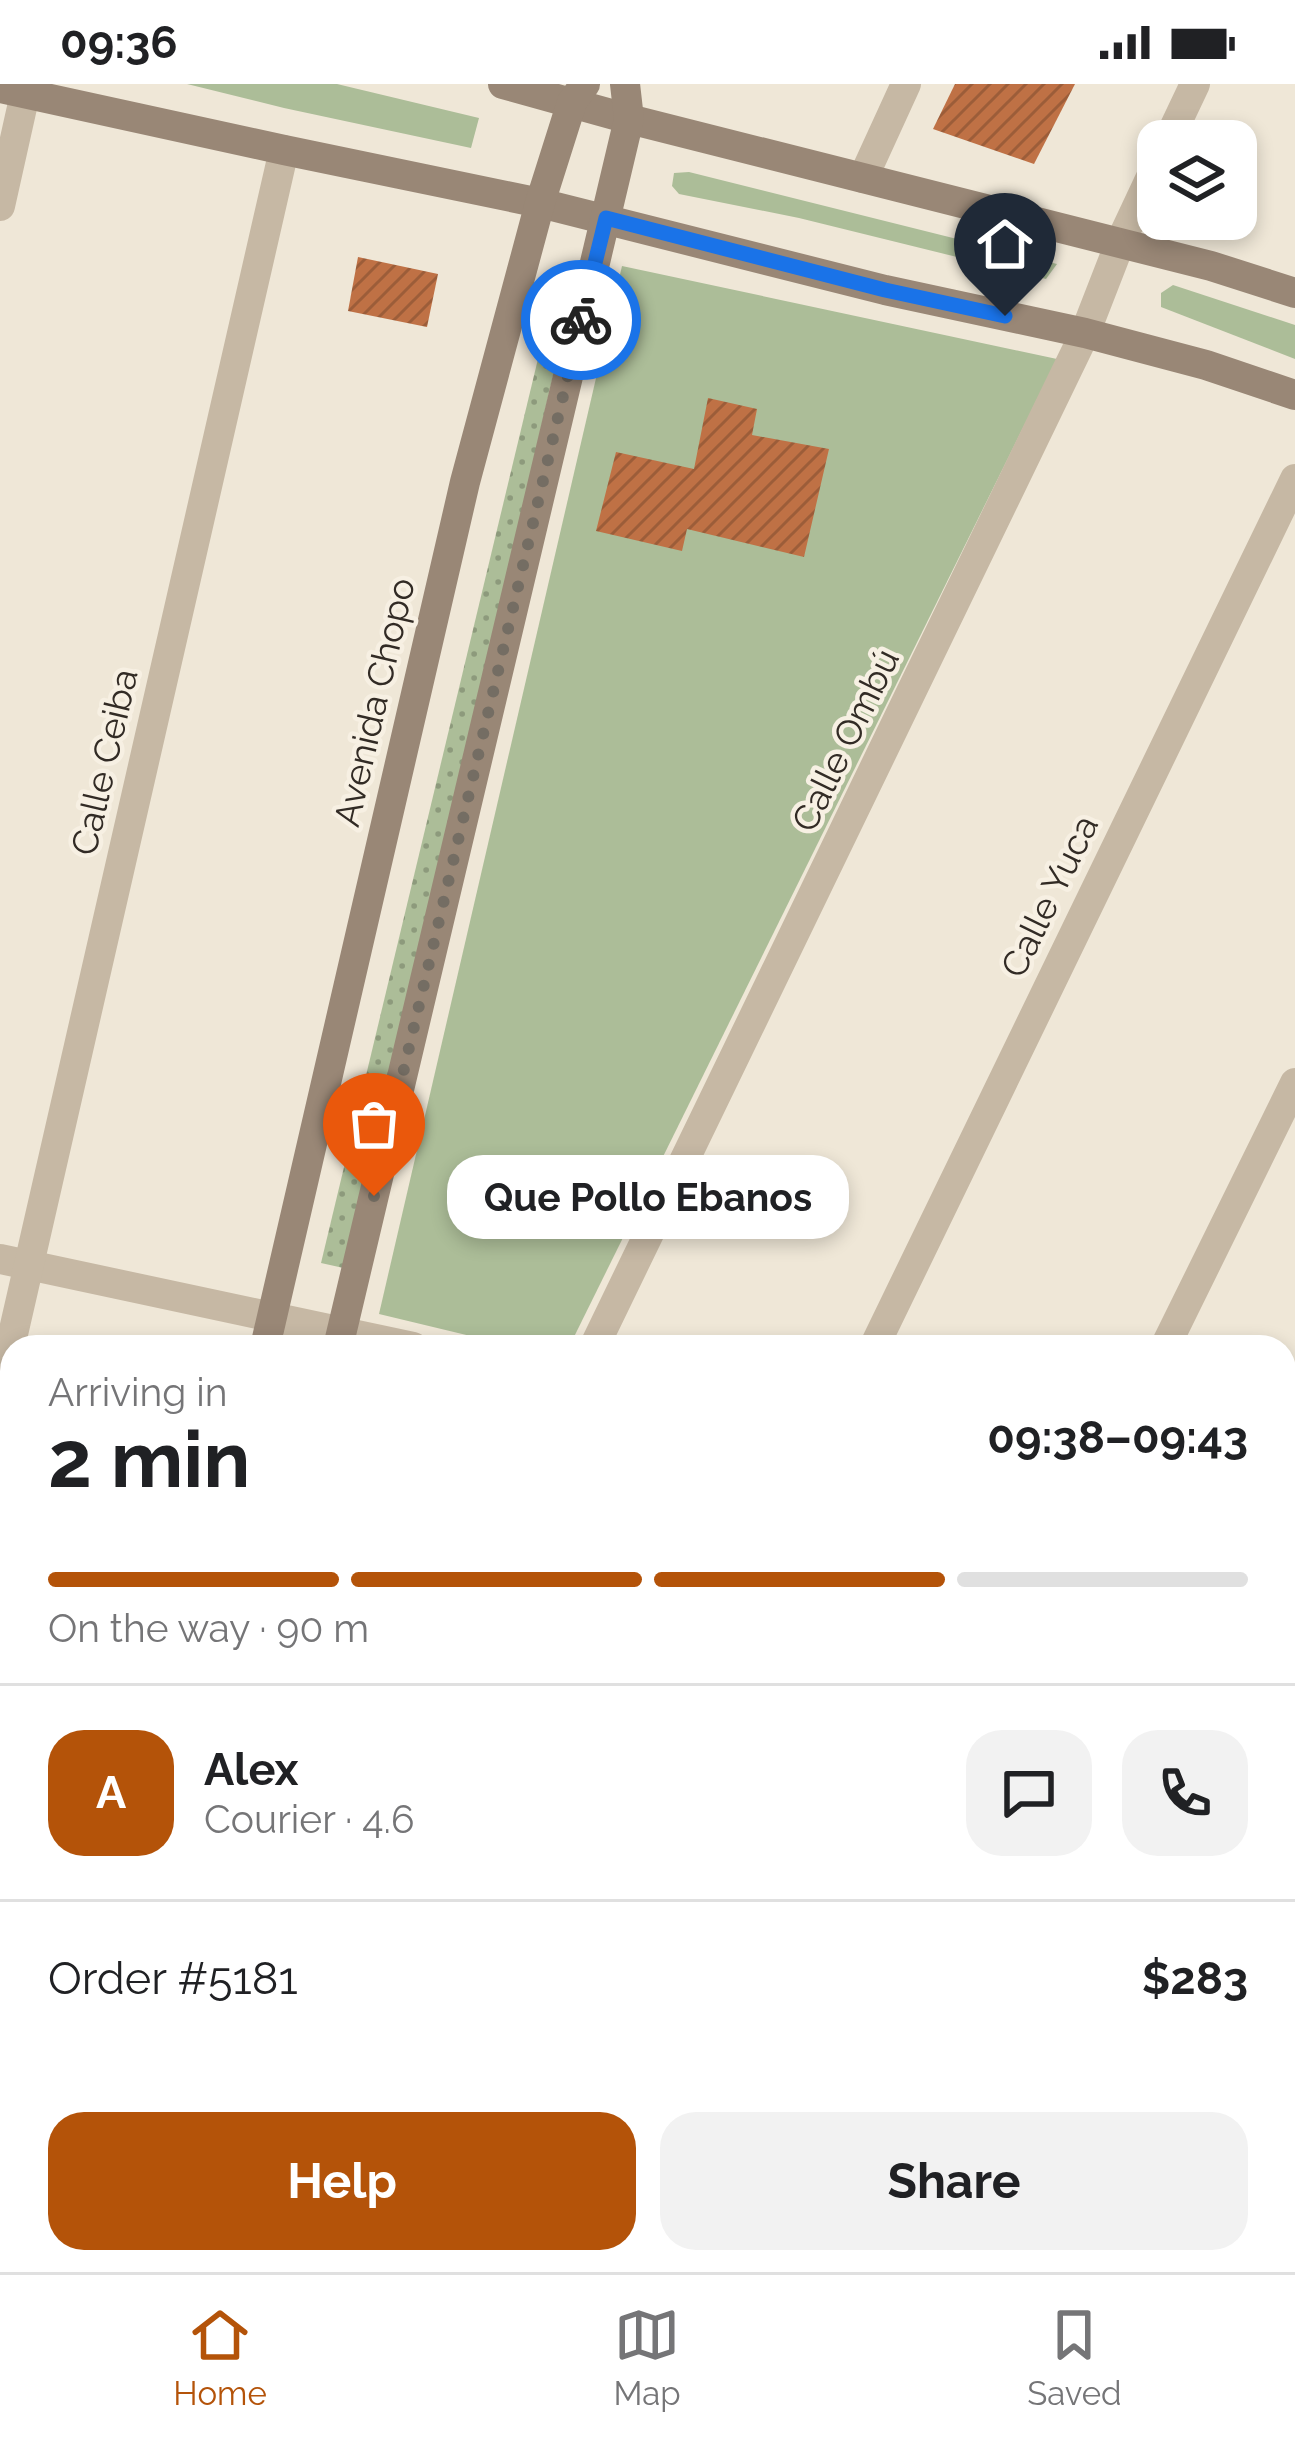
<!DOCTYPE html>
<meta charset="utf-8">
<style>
body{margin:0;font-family:Raleway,sans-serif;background:#f2f2f2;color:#202124;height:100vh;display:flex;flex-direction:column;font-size:45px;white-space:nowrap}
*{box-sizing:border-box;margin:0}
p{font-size:39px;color:#757577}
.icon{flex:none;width:66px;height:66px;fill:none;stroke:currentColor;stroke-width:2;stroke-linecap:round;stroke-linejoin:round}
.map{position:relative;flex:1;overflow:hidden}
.drawer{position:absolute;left:0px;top:1251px;width:1296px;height:939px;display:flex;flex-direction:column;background:#fff;border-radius:36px 36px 0 0;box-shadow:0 6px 18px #0003}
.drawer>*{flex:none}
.tools{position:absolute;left:1137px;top:36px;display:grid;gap:24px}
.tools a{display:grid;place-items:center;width:120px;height:120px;border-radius:24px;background:#fff;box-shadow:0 6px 18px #0003;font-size:60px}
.pin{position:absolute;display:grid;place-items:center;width:102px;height:102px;color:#fff;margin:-123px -51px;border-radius:50% 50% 50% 0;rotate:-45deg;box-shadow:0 0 12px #0007}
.pin .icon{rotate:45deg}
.courier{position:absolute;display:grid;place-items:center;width:120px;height:120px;margin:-60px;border:9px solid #1a73e8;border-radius:50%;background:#fff;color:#222;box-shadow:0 3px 15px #0007}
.bubble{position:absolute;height:84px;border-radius:36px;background:#fff;box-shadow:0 6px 18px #0003;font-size:39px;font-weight:700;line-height:84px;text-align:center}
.head em{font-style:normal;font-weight:700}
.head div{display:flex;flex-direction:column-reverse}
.head{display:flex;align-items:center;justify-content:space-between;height:204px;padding:0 48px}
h1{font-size:78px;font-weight:700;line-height:90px}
.bar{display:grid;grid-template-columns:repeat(4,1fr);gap:18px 12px;align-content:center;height:144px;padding:0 48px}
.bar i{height:15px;border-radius:9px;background:#e0e0e0}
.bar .current{background:#b45309}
.bar p{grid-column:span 4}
.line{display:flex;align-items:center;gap:30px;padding:0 48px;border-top:3px solid #e0e0e0}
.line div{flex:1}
.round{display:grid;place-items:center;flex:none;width:126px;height:126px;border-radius:36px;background:#f2f2f2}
.primary-button{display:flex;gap:24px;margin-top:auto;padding:24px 48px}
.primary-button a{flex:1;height:138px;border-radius:36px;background:#b45309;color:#fff;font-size:48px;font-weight:700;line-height:138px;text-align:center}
.primary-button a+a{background:#f2f2f2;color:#202124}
.status{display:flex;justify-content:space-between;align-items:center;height:84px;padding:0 60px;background:#fff;direction:ltr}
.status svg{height:33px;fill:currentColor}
.tab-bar{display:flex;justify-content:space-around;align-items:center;height:168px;border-top:3px solid #e0e0e0;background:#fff;font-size:33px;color:#757577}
.tab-bar a{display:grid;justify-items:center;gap:6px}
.tab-bar .current{color:#b45309}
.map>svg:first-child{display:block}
.grass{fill:url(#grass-dots)}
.park{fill:#acbd98}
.building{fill:url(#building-hatch)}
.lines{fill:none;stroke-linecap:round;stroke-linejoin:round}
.street{stroke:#c6b8a4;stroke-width:30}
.secondary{stroke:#998776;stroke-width:30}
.done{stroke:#746d63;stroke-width:12;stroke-dasharray:0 21.6}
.route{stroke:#1a73e8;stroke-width:15}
.labels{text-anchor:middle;stroke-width:9;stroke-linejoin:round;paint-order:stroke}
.street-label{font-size:36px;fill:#322b25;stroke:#f7f0e3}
</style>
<div class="status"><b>09:36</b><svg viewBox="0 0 49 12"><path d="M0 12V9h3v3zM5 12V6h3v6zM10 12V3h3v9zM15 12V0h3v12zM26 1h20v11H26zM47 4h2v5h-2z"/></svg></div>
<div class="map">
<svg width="1295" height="2188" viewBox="0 0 1295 2188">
<defs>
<pattern id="grass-dots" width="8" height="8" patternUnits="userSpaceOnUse" patternTransform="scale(3)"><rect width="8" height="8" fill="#acbd98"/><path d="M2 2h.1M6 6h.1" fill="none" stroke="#8d9a7c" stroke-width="1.8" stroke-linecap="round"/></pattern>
<pattern id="building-hatch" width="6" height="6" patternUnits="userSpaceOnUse" patternTransform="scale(3)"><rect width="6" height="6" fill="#bf7145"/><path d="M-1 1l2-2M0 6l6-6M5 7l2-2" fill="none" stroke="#9c5d39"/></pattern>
</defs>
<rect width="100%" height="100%" fill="#efe7d7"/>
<path class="grass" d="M555,204L572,209L348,1185L321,1179Z"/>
<g class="park">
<path d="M187,0H337L479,34L471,64L284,24Z"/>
<path d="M689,88L1057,180L1046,195L799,134L679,110L672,102L674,89Z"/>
<path d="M622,182L1057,275L569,1263H516L379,1230Z"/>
<path d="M1173,201L1295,241V275L1161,223V209Z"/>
</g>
<g class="building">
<path d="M955,0H1075L1034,80L933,45Z"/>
<path d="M358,173L438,190L427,243L348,227Z"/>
<path d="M708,314L757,325L752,351L829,365L804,473L687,445L682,467L596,447L616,368L694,385Z"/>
<path d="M214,2178H301L299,2188H212Z"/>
</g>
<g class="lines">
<g class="street">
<path d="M1168,57L1195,0"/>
<path d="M863,94L906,0"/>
<path d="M0,122L25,10"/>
<path d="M0,1175L413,1263"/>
<path d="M594,1263L1085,249L1120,159L1158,78"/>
<path d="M874,1263L1295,395"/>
<path d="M1165,1263L1295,999"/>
<path d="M0,1307L284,66"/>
<path d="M1284,1528L1295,1533"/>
<path d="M1284,1623L1295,1600"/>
<path d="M421,2188L426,2178"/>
<path d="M709,2188L714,2178"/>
<path d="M1008,2188L1013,2178"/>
<path d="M1290,2188L1295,2178"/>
</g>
<g class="secondary">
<path d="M503,0L629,35L1211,182L1295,209"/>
<path d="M0,4L284,66L540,119L885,206L1085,249L1206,281L1295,311"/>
<path d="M265,1263L465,398L540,119L572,18L585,0"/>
<path d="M338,1263L629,35L625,0"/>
<path d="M52,2188L55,2178"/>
<path d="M123,2188L126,2178"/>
</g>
</g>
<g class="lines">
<path class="done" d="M374,1112L581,236"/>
<path class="route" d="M581,236L606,134L885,206L1005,232"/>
</g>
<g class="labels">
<g class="street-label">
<text transform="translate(374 618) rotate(-77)" y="13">Avenida Chopo</text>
<text transform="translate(845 656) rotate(-64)" y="13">Calle Ombú</text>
<text transform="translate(104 678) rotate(-77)" y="13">Calle Ceiba</text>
<text transform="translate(1049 812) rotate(-64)" y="13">Calle Yuca</text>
</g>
</g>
</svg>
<div class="tools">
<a><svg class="icon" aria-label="layers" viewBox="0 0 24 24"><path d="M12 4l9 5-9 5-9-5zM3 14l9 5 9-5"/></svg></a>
</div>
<div class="pin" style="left:374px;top:1112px;background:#ea580c"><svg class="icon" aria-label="bag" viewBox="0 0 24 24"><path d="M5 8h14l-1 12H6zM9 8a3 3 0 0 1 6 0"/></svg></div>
<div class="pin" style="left:1005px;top:232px;background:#1f2937"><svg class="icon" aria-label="home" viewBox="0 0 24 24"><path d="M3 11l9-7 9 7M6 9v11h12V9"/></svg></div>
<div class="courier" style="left:581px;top:236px"><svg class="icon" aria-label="bike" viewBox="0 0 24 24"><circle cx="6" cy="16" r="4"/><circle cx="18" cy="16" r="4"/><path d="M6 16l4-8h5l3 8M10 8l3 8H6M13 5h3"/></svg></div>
<div class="bubble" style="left:447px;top:1071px;width:402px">Que Pollo Ebanos</div>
<section class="drawer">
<div class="head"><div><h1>2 min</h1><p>Arriving in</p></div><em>09:38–09:43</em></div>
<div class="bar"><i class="current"></i><i class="current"></i><i class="current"></i><i></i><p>On the way · 90 m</p></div>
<div class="line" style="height:216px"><b class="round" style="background:#b45309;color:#fff">A</b><div><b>Alex</b><p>Courier · 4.6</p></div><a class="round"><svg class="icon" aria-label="chat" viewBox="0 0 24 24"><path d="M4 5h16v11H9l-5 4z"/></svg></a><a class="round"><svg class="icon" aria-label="phone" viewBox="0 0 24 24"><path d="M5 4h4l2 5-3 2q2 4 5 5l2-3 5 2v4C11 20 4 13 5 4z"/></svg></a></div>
<div class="line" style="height:156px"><div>Order #5181</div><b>$283</b></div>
<div class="primary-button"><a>Help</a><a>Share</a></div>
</section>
</div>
<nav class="tab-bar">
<a class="current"><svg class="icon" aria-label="home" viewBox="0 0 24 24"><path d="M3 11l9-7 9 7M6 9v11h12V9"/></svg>Home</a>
<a><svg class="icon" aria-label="map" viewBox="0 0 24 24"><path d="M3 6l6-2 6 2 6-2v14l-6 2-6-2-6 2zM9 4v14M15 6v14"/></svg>Map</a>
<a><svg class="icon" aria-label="saved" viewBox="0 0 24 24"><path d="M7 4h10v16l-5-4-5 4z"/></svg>Saved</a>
</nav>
